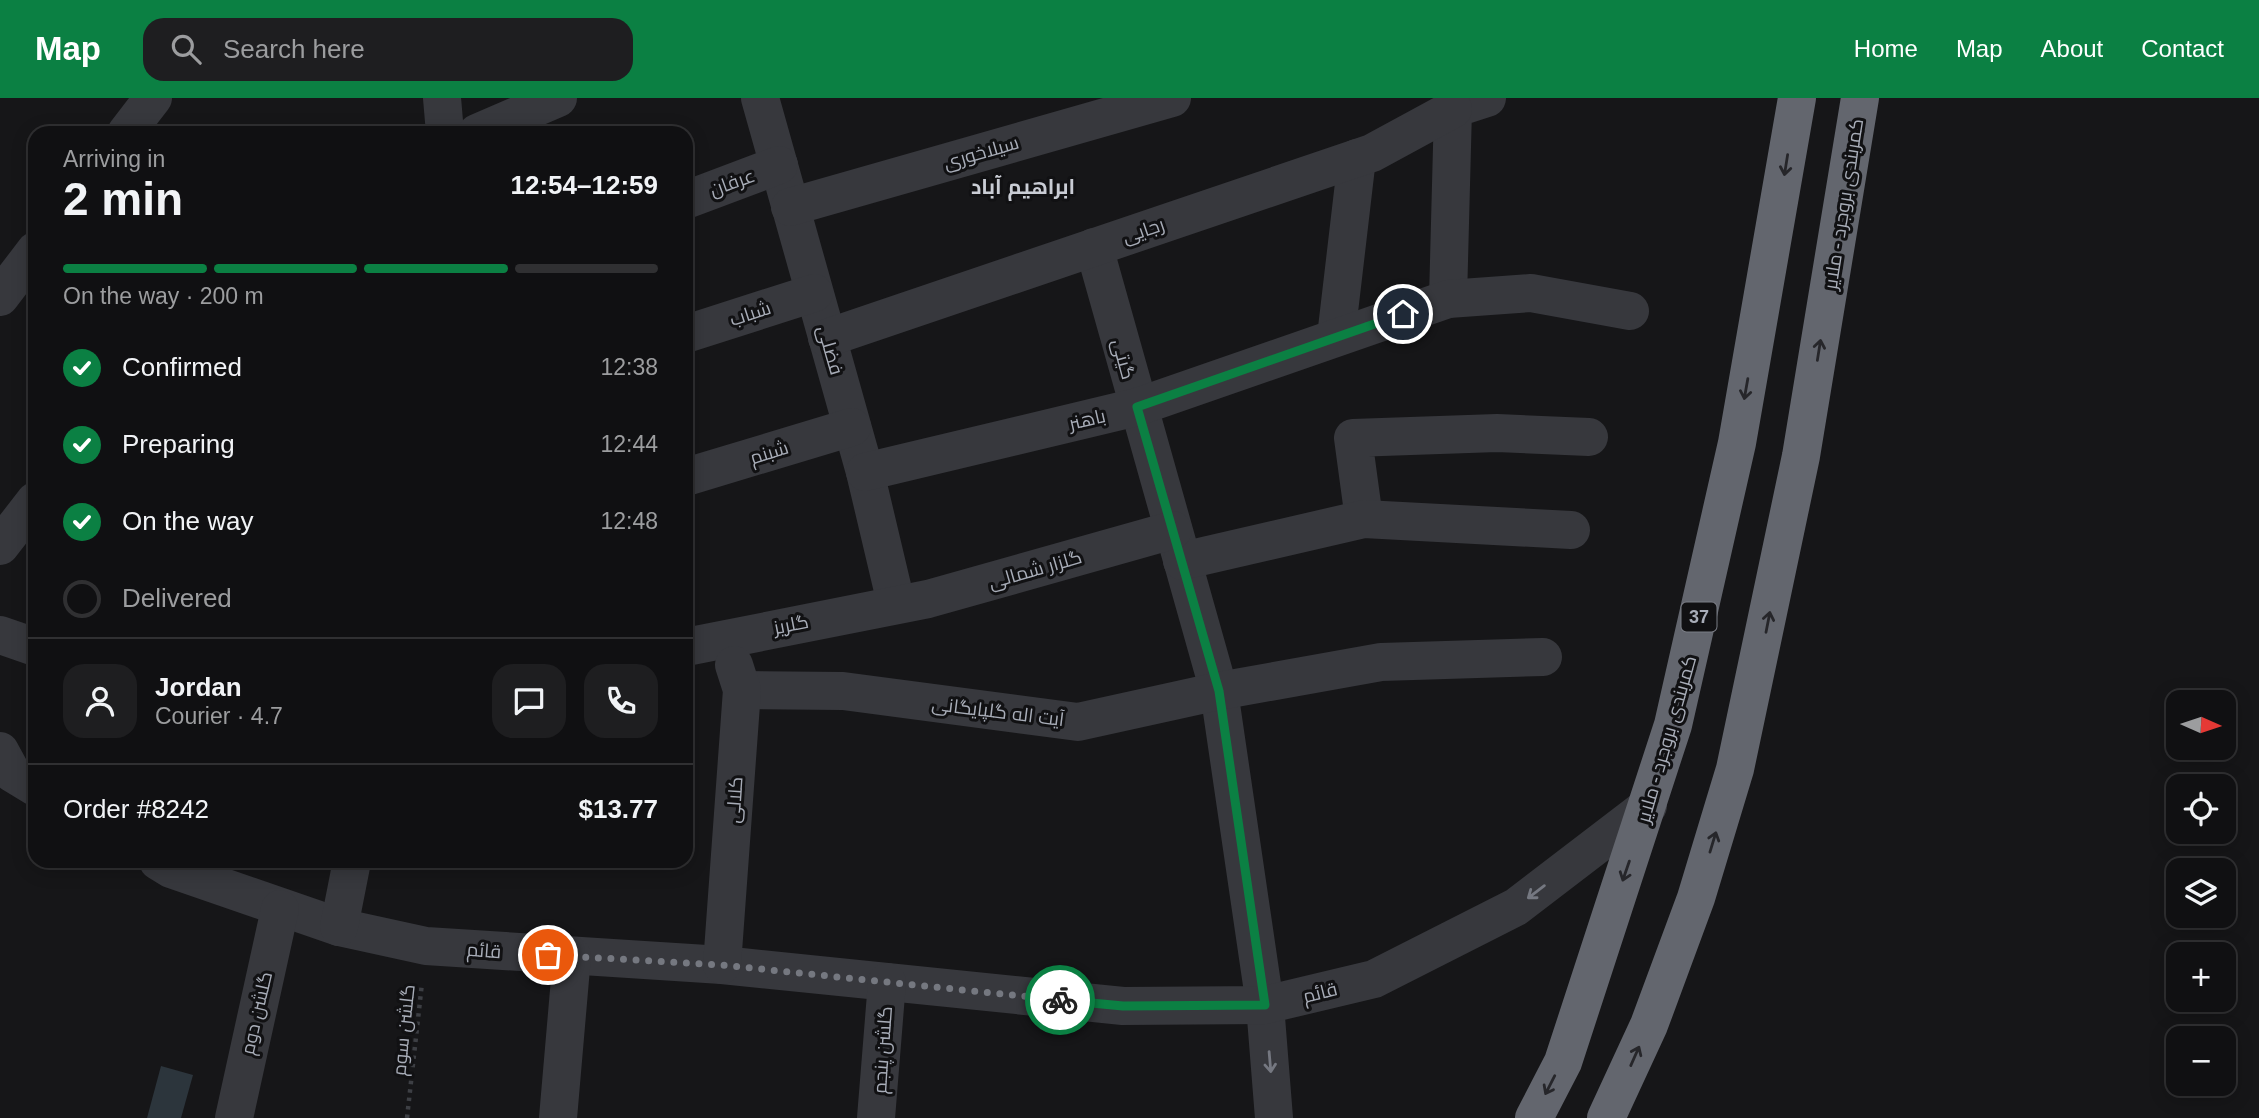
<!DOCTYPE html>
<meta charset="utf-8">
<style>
body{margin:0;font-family:Helvetica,Cairo,sans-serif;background:#1e1e20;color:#f1f3f6;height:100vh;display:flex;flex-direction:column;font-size:26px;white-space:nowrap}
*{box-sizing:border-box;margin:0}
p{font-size:23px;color:#9c9d9f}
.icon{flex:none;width:38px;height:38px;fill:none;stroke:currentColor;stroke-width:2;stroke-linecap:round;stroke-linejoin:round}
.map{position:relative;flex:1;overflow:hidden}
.details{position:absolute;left:28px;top:28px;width:665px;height:742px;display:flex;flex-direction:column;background:#101012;border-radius:21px;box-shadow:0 4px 18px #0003,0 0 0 2px #303032}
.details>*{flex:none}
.needle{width:46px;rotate:93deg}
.fabs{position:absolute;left:2166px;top:592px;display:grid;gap:14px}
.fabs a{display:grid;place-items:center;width:70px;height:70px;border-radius:14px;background:#101012;box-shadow:0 4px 18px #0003,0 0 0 2px #303032;font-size:35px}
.pin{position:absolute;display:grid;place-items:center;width:60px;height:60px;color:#fff;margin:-30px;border:4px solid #fff;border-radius:50%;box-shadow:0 2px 7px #0007}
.courier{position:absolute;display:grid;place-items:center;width:70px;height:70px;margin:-35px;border:5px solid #0b8043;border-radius:50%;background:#fff;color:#222;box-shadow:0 2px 9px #0007}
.headline em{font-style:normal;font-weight:700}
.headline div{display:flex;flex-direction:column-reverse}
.headline{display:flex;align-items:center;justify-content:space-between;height:119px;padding:0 35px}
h1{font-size:46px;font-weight:700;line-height:52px}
.bar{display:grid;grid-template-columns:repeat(4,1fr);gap:10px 7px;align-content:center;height:84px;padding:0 35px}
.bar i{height:9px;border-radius:5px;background:#303032}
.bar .selected{background:#0b8043}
.bar p{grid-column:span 4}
.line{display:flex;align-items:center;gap:18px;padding:0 35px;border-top:2px solid #303032}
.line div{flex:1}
.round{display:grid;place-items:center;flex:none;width:74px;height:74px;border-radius:21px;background:#1e1e20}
ol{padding:0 35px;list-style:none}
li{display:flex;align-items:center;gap:21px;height:77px}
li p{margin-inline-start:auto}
li .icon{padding:7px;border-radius:50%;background:#0b8043;color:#fff;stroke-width:4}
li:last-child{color:#9c9d9f}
li i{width:38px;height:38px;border:4px solid #303032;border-radius:50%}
header{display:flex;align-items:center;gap:42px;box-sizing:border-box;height:98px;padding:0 35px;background:#0b8043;color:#fff}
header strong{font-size:33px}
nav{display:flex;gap:38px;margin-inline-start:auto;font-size:24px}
.search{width:490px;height:63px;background:#1e1e20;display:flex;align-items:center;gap:18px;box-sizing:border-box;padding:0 24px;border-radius:21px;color:#9c9d9f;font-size:26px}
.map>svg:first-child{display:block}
.water{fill:#2c353c}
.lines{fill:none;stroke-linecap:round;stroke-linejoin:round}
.path{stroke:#3d3f44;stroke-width:4.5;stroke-dasharray:3.5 5;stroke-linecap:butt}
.minor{stroke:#37383d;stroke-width:38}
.highway{stroke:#63666e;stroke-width:38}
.oneway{stroke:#26262a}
.oneway2{stroke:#757881}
.done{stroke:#757880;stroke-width:7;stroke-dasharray:0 12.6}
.route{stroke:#0b8043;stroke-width:9}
.labels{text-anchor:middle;stroke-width:6;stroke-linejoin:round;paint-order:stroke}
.shield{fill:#111113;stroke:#7b7e86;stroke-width:2}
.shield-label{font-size:18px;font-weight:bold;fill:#a8adb8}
.street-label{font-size:19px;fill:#a8adb8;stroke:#111113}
.neighbourhood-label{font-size:21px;font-weight:bold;fill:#c9ccd4;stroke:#111113}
</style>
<header>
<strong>Map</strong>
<div class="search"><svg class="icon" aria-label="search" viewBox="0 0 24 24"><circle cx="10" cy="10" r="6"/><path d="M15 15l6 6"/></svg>Search here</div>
<nav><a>Home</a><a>Map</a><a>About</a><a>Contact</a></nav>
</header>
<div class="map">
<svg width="2259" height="1020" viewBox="0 0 2259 1020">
<rect width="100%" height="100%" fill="#161618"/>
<path class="water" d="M161,968L193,977L181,1020H147Z"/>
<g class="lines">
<path class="path" d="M407,1020L422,885"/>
<g class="minor">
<path d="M442,0L445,35"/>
<path d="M760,0L865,374L896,505"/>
<path d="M126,35L153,0"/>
<path d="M477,35L558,0"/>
<path d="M686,102L779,67"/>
<path d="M790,109L1172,0"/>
<path d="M1094,149L1219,593L1265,907L1274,1020"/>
<path d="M0,199L35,153"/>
<path d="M1448,201L1453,11L1487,0"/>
<path d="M686,236L814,195"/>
<path d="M1336,239L1357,60"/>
<path d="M827,240L1372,55L1453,11"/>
<path d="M865,374L1137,309L1448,201L1531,195L1630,213"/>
<path d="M686,379L852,329"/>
<path d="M1364,421L1353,340L1497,335L1589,339"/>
<path d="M0,448L35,403"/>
<path d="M1182,463L1364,421L1571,432"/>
<path d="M0,537L35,549"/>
<path d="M686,549L928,501L1173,432"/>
<path d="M742,592L843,593L1078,624L1219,593L1381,564L1543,559"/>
<path d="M0,653L12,675L35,689"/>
<path d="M158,763L171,771L339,829L426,848L722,867L1123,908L1265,907L1374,881L1516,809L1648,708"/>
<path d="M339,829L352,763"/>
<path d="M722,867L742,592L734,567"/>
<path d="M234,1020L280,811"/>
<path d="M558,1020L572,858"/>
<path d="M876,1020L887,884"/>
</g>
<g class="highway">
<path d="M1534,1020L1563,964L1673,627L1737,345L1797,0"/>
<path d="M1606,1020L1649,927L1696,800L1735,671L1801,358L1860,0"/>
</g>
</g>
<defs><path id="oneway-shaft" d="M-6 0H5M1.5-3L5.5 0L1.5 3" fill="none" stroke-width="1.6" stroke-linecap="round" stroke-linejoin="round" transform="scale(1.75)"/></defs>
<g class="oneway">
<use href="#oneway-shaft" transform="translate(1786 67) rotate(99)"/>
<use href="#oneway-shaft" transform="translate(1819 252) rotate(-81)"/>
<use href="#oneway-shaft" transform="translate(1746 291) rotate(100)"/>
<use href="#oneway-shaft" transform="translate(1768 524) rotate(-79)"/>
<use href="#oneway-shaft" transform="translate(1713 744) rotate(-73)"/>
<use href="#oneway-shaft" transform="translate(1626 773) rotate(109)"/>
<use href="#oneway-shaft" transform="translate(1635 958) rotate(-66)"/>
<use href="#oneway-shaft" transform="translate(1550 987) rotate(117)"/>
</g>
<g class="oneway2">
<use href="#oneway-shaft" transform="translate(1536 794) rotate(143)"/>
<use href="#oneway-shaft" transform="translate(1270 964) rotate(85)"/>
</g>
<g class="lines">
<path class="done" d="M548,857L722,867L1060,902"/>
<path class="route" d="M1060,902L1123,908L1265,907L1219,593L1137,309L1403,216"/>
</g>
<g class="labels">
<rect class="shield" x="1681.5" y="504.5" width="35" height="29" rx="5"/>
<g class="shield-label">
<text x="1699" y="525">37</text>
</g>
<g class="street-label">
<text transform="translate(981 54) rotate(-16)" y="7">سیلاخوری</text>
<text transform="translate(732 84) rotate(-20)" y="7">عرفان</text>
<text transform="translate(1843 106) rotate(-81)" y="7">کمربندی بروجرد - ملایر</text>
<text transform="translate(1143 132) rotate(-19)" y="7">رجایی</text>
<text transform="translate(750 215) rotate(-18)" y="7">شباب</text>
<text transform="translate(831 252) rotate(74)" y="7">فضلی</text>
<text transform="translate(1124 261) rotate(75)" y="7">گیتی</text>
<text transform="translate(1087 321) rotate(-13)" y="7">باهنر</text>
<text transform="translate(769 354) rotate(-17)" y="7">شبنم</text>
<text transform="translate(1035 471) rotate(-16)" y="7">گلزار شمالی</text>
<text transform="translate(791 526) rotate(-11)" y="7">گلریز</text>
<text transform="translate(998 613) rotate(7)" y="7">آیت اله گلپایگانی</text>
<text transform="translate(1666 641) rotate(-74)" y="7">کمربندی بروجرد - ملایر</text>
<text transform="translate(734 702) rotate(-86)" y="7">کلالی</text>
<text transform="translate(484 852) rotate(4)" y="7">قائم</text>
<text transform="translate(1320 894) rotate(-14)" y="7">قائم</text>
<text transform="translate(256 915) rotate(-77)" y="7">گلشن دوم</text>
<text transform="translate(403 932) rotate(-84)" y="7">گلشن سوم</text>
<text transform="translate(882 952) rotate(-86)" y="7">گلشن پنجم</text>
</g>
<g class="neighbourhood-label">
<text x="1023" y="96">ابراهیم آباد</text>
</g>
</g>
</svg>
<div class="fabs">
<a><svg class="needle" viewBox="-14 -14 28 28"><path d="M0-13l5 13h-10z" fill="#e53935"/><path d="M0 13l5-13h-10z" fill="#9c9d9f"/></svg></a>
<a><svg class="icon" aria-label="locate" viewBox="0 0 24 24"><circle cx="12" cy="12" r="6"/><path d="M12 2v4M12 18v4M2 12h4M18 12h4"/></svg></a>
<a><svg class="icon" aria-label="layers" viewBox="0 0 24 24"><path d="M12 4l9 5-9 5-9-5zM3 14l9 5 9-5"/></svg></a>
<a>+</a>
<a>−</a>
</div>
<div class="pin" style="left:548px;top:857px;background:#ea580c"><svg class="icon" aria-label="bag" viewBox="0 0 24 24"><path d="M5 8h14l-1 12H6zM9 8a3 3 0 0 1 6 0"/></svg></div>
<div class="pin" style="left:1403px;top:216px;background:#1f2937"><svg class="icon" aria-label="home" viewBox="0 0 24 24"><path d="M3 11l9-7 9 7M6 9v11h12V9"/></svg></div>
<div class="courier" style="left:1060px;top:902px"><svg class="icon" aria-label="bike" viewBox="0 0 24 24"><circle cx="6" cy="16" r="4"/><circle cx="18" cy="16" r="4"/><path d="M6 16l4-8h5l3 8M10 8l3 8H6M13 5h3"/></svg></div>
<section class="details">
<div class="headline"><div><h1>2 min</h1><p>Arriving in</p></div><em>12:54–12:59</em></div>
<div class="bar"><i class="selected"></i><i class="selected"></i><i class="selected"></i><i></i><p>On the way · 200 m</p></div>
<ol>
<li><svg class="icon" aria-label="check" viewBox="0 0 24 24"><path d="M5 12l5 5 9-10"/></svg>Confirmed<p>12:38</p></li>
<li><svg class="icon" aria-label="check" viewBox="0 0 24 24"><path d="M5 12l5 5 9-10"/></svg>Preparing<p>12:44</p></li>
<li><svg class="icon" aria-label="check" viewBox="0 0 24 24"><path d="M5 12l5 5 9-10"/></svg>On the way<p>12:48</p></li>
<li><i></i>Delivered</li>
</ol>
<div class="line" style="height:126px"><a class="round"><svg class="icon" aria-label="person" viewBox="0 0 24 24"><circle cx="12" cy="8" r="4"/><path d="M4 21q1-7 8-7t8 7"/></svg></a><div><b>Jordan</b><p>Courier · 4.7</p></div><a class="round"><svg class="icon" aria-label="chat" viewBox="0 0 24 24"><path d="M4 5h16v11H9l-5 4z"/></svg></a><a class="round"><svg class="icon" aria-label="phone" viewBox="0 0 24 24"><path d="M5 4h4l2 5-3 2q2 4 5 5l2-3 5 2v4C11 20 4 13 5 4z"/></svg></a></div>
<div class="line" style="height:91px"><div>Order #8242</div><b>$13.77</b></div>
</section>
</div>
